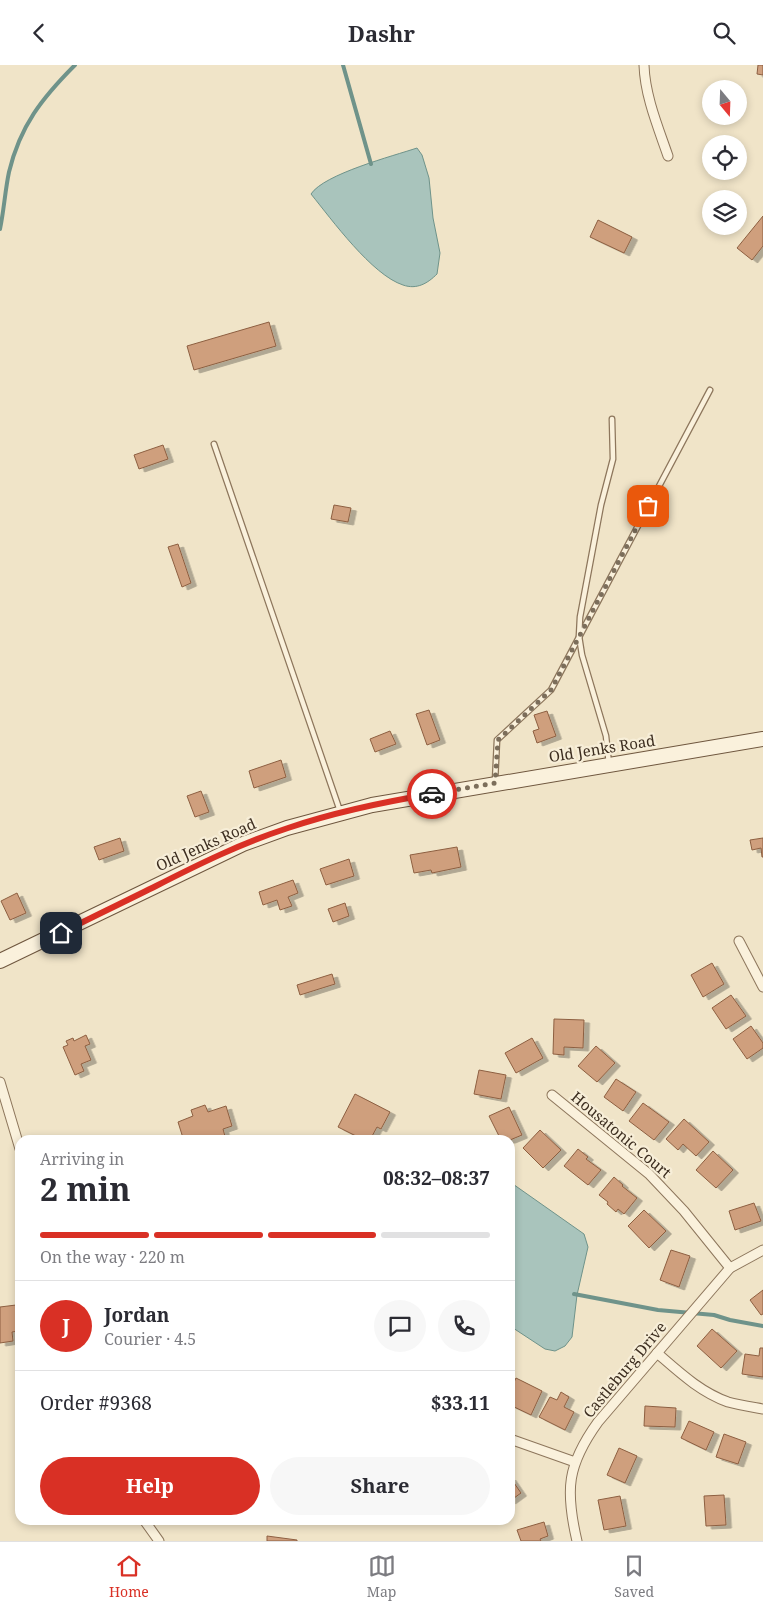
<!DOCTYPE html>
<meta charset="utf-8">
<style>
body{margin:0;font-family:"Noto Serif",serif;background:#f7f7f7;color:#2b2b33;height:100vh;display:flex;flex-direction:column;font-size:19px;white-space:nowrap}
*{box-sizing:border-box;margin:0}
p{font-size:16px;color:#7c7c81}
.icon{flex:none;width:28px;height:28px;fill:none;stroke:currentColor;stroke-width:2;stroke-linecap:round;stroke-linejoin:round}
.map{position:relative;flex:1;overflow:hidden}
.side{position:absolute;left:15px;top:1070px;width:500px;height:390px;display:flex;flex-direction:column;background:#fff;border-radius:15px;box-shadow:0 2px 8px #0003}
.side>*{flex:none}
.needle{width:32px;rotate:161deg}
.fabs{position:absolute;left:702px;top:15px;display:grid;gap:10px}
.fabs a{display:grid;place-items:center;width:45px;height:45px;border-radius:50%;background:#fff;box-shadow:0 2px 8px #0003;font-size:25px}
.pin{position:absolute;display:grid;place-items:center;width:42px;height:42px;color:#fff;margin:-21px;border-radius:10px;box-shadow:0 2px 8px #0006}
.courier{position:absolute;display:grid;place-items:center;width:50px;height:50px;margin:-25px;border:4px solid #d93025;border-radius:50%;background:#fff;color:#222;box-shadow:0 1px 6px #0007}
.headline em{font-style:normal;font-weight:700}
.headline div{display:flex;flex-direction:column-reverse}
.headline{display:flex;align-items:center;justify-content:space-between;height:85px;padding:0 25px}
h1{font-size:32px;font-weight:700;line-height:38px}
.bar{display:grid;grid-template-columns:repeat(4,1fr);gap:8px 5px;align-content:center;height:60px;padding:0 25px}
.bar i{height:6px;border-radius:4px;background:#e1e1e2}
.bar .on{background:#d93025}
.bar p{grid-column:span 4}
.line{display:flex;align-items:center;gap:12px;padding:0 25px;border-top:1px solid #e1e1e2}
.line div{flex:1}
.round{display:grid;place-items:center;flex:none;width:52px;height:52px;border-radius:26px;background:#f7f7f7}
.cta{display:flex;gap:10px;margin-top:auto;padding:10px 25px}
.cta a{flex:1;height:58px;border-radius:30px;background:#d93025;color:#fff;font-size:20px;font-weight:700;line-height:58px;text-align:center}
.cta a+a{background:#f7f7f7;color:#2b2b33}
header{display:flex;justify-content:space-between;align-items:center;height:65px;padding:0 25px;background:#fff;font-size:22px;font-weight:700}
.menu{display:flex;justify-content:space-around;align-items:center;height:70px;border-top:1px solid #e1e1e2;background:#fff;font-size:14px;color:#7c7c81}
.menu a{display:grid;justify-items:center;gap:2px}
.menu .on{color:#d93025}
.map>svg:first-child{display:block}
.water{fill:#a9c4bc;stroke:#6f938a}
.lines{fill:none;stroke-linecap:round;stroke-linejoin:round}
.stream{stroke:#6f938a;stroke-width:4}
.building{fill:#cf9f7d;stroke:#8d5f41;filter:url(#shadow)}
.lane-casing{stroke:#8d765c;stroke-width:7}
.street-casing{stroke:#8d765c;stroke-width:11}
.secondary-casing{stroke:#6f573f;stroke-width:16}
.lane{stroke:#faf1dc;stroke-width:4.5}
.street{stroke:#faf1dc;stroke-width:9}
.secondary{stroke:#faf1dc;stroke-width:14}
.done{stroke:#7c6e5b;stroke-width:5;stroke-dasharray:0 9}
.route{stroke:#d93025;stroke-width:6}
.labels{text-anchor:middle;stroke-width:4.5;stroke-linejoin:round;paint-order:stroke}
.street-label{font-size:15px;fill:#3d2e20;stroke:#f7eed8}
</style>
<header><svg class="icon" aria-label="back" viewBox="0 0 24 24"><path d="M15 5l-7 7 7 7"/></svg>Dashr<svg class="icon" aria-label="search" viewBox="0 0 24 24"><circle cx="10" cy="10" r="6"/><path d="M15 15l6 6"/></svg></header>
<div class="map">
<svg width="763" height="1476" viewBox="0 0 763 1476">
<defs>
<filter id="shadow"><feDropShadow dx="5.5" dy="3" stdDeviation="0" flood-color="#0004"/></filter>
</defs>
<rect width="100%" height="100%" fill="#f0e4c8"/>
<g class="water">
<path d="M417,83L422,90L429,113L433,153L440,188L437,209C428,218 417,225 403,220C372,210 332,155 311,129C324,109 393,91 417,83Z"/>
<path d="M510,1117L584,1169L588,1182L577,1230L572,1272L565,1281L555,1286L545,1284L510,1261Z"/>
</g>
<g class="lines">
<g class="stream">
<path d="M343,0L371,99"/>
<path d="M0,164C4,145 5,126 9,107C20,61 42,33 75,0"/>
<path d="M574,1229L658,1245L714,1250L730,1255L763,1261"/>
</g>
</g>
<g class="building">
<path d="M758,0H763V10L757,9Z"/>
<path d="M763,151V181L752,195L737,183Z"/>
<path d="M598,155L632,172L624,188L590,172Z"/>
<path d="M269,257L276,281L194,305L187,281Z"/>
<path d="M163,380L168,394L139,404L134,390Z"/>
<path d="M334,440L351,443L348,457L331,454Z"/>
<path d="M178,479L191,518L182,522L168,482Z"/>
<path d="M429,645L440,675L427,680L416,649Z"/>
<path d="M547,646L556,671L537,678L533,666L539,664L534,650Z"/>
<path d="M390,666L396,679L375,687L370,674Z"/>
<path d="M281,695L286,712L254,723L249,706Z"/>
<path d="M201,726L209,747L195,752L187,731Z"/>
<path d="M120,773L124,786L99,795L94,782Z"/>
<path d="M763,773V792H762L761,783L752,785L750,775Z"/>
<path d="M457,782L461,802L432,808L431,805L414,808L410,790Z"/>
<path d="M349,794L354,811L326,820L320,804Z"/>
<path d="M293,815L298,828L288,832L292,841L280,845L277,835L263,840L259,827Z"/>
<path d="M17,828L26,848L10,855L1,836Z"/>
<path d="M345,838L349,851L333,857L328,844Z"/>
<path d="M712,898L724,919L703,932L691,910Z"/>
<path d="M332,909L335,919L300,930L297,920Z"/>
<path d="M731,930L746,951L726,964L712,943Z"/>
<path d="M554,954L584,955L583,983L564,982V990L553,989Z"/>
<path d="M751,961L763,978V983L747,994L733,974Z"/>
<path d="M86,970L90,979L85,981L91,995L81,999L84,1006L75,1010L63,982L68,980L66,976L73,973L74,976Z"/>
<path d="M532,973L543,993L516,1008L505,988Z"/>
<path d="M596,981L615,998L597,1017L578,1001Z"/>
<path d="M479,1005L506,1010L501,1034L474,1029Z"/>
<path d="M616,1014L636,1027L623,1046L604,1032Z"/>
<path d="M355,1029L390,1047L381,1064L377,1062L370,1075H364L338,1062Z"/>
<path d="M643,1038L669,1057L654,1075L629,1056Z"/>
<path d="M205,1040L208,1047L226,1041L232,1061L223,1064L226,1075H190L189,1071L183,1073L178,1057L193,1051L191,1045Z"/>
<path d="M509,1042L522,1070L510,1075H501L489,1051Z"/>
<path d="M684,1054L709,1077L696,1091L683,1079L678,1085L666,1074Z"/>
<path d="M540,1065L561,1085L543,1103L523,1083Z"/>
<path d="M578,1084L588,1092L586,1094L601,1105L588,1120L564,1101Z"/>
<path d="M713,1086L733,1105L716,1123L696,1105Z"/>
<path d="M614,1112L623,1120L622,1121L637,1133L624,1149L618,1144L616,1147L607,1139L608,1137L599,1130Z"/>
<path d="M754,1138L761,1156L735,1165L729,1146Z"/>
<path d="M644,1145L666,1166L649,1183L628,1161Z"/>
<path d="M671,1185L690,1191L679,1222L660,1215Z"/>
<path d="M763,1225V1249L761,1250L750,1235Z"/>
<path d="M16,1240L19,1266L12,1267L13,1276L0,1278V1242Z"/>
<path d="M712,1264L737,1286L721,1303L697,1281Z"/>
<path d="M760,1283H763V1312L742,1309L745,1289L759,1291Z"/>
<path d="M516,1313L542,1326L531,1350L510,1340V1325Z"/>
<path d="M561,1327L569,1332L564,1342L574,1347L565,1365L539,1352L550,1332L557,1335Z"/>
<path d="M645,1341L676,1343L675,1362L644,1361Z"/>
<path d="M689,1356L714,1367L706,1385L681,1373Z"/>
<path d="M724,1369L746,1377L738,1399L716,1392Z"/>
<path d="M619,1383L637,1391L625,1418L607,1410Z"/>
<path d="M510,1412L521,1428L510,1436Z"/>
<path d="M724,1430L726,1460L706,1461L704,1431Z"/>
<path d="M620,1431L626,1461L604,1465L598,1435Z"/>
<path d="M544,1457L548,1471L540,1474L541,1476H521L517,1465Z"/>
<path d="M267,1471L297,1475V1476H267Z"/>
</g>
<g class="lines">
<defs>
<g id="lane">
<path d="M214,379L340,746"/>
<path d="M609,699L606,671L582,590L579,571L580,552L601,440L613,394L612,354"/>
<path d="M495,716L497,675L551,625L710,325"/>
</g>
<g id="street">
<path d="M644,0C645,31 658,62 668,91"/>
<path d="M739,876L763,922"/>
<path d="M0,1017L20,1084"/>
<path d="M552,1030L649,1109L684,1146L730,1203"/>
<path d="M657,1288C679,1307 700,1327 728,1337C739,1340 752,1342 763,1344"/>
<path d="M510,1374L575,1397"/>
<path d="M144,1455L159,1476"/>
<path d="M577,1476C565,1425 567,1400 598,1357L730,1203L763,1185"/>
</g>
<path id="secondary" d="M0,896L243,779L287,763L372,740L763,674"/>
</defs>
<use href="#lane" class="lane-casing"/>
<use href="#street" class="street-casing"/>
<use href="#secondary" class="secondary-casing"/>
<use href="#lane" class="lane"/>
<use href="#street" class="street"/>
<use href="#secondary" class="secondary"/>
</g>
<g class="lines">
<path class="done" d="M432,729L495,718L498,675L551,625L648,441"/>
<path class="route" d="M61,868C92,852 124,837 156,821C199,799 242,778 288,763C335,747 383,737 432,729"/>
</g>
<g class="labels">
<g class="street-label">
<text transform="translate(602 684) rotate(-9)" y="5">Old Jenks Road</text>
<text transform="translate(206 780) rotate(-24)" y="5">Old Jenks Road</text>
<text transform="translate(621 1070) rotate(40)" y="5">Housatonic Court</text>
<text transform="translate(625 1305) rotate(-50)" y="5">Castleburg Drive</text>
</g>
</g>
</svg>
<div class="fabs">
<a><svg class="needle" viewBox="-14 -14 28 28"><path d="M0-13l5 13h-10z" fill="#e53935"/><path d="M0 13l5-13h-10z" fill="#7c7c81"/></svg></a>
<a><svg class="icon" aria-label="locate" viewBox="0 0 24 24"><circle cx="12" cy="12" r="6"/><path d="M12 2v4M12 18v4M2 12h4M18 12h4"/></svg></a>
<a><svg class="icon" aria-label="layers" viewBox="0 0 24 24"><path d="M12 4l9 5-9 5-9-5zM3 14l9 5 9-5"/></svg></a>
</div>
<div class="pin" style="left:648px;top:441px;background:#ea580c"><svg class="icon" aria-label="bag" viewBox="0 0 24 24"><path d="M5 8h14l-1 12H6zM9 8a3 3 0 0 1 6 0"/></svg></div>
<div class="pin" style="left:61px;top:868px;background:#1f2937"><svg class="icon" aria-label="home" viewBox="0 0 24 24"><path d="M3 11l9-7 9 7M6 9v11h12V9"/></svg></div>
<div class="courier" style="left:432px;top:729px"><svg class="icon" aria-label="car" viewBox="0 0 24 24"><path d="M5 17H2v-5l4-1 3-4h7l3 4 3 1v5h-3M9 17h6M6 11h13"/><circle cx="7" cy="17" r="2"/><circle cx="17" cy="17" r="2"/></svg></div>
<section class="side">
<div class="headline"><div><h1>2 min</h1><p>Arriving in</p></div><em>08:32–08:37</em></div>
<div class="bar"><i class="on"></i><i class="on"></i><i class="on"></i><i></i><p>On the way · 220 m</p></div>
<div class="line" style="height:90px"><b class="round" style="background:#d93025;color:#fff">J</b><div><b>Jordan</b><p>Courier · 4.5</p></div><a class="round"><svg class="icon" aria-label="chat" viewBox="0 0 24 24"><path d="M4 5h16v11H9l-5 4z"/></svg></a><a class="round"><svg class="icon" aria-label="phone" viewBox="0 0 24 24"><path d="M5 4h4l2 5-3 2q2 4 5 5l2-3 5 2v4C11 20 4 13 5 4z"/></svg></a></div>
<div class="line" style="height:65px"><div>Order #9368</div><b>$33.11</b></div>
<div class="cta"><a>Help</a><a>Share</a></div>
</section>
</div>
<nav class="menu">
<a class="on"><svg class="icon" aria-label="home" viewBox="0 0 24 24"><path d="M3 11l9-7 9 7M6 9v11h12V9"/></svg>Home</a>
<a><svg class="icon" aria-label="map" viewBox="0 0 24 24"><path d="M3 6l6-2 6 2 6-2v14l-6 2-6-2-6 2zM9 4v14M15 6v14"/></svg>Map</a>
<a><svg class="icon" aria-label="saved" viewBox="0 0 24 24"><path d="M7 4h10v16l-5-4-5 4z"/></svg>Saved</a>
</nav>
